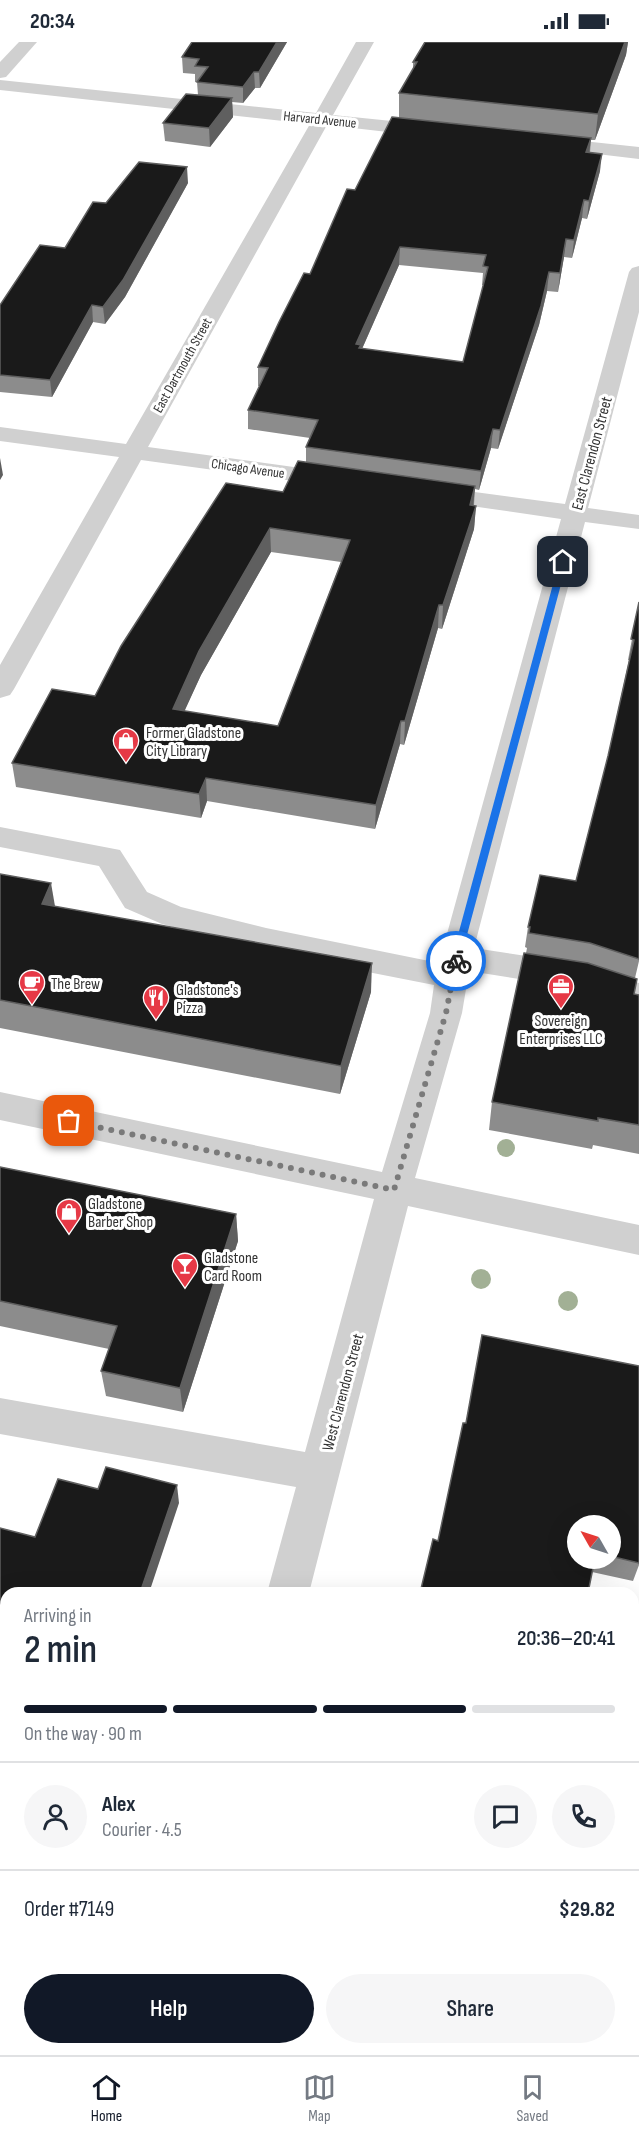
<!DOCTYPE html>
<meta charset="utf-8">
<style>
body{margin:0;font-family:"Sofia Sans Condensed",sans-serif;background:#f6f6f7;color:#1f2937;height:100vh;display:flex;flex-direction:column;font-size:22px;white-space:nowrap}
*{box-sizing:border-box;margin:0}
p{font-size:20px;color:#747a83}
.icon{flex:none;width:33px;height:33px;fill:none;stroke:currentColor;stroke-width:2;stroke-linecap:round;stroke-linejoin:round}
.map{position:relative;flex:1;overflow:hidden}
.details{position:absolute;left:0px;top:1545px;width:639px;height:468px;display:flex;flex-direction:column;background:#fff;border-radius:18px 18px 0 0;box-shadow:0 6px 24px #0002}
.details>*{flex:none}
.needle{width:39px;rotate:309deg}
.controls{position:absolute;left:567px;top:1473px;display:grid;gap:12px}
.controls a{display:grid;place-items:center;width:54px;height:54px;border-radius:50%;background:#fff;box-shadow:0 6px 24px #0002;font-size:30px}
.pin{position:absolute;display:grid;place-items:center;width:51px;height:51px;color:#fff;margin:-26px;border-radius:12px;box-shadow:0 3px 9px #0006}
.courier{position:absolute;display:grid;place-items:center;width:60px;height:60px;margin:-30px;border:4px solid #1a73e8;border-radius:50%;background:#fff;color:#222;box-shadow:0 2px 8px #0007}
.overview em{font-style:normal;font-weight:600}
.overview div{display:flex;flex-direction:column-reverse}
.overview{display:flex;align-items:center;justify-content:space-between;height:102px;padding:0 24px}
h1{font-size:39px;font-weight:600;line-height:45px}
.bar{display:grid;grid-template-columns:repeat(4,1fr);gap:9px 6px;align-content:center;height:72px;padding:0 24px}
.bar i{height:8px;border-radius:4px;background:#e0e1e3}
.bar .current{background:#111827}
.bar p{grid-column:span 4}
.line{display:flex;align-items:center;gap:15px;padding:0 24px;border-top:2px solid #e0e1e3}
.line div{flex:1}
.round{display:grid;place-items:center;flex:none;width:63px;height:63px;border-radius:32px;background:#f6f6f7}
.primary-button{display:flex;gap:12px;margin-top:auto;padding:12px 24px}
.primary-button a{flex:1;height:69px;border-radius:36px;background:#111827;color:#fff;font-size:24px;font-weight:600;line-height:69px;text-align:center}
.primary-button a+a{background:#f6f6f7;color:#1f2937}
.status{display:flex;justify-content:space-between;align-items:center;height:42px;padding:0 30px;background:#fff;direction:ltr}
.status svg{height:16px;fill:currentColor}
.dock{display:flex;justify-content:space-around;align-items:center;height:84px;border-top:2px solid #e0e1e3;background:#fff;font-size:16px;color:#747a83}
.dock a{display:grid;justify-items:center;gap:3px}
.dock .current{color:#111827}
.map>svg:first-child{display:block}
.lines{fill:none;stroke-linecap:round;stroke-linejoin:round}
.minor{fill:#d0d0d0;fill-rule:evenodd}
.tree{fill:#a2b095}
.wall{fill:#8c8c8c;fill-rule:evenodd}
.shaded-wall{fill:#5f5f5f}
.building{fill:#1a1a1a;stroke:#5f5f5f;stroke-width:1.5;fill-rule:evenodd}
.route{fill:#1a73e8}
.done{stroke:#7a7a7a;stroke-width:6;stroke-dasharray:0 10.8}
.labels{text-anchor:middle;stroke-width:6;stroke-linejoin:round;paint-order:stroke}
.far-street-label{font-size:14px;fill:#333;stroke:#fff}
.street-label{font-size:16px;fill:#333;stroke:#fff}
.poi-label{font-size:16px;fill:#333;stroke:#fff;text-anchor:start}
</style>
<div class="status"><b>20:34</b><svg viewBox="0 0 49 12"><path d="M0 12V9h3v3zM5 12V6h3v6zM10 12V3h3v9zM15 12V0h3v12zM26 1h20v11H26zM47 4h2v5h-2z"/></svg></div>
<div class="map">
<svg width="639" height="2013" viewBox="0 0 639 2013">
<rect width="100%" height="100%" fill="#fff"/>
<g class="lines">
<g class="minor">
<path d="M19,0H37L6,35L0,36V20Z"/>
<path d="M356,0H374L333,73L431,83L438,85L440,89L438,93L431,95L327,83L148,405L337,431L346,433L349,438L346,443L337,445L141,418L14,647L10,653L0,656V623L119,415L0,399V385L126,402L310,82L0,48V38L316,71Z"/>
<path d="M545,95L639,105V117L538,105L536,101L538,97Z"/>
<path d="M639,224V270L588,466L639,473V487L585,480L474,906L586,923L639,941V966L583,947L469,929L462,971L415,1136L639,1183V1213L408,1164L309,1551H267L296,1445L0,1392V1356L305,1410L374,1157L0,1078V1050L382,1130L430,971L434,943L266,910L162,882L125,866L99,824L0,805V785L120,808L147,850L181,865L266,886L439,921L561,477L430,458L421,456L418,451L421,446L430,444L565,462L629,230L632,226Z"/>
<path d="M142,2007H190L189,2013H141Z"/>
</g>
</g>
<g class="tree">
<circle cx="506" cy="1106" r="9"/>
<circle cx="481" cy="1237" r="10"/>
<circle cx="568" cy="1259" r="10"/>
</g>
<g class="wall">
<path d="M192,0H287L260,46H255L243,61L232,60L233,75L210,105L165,99L163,81L198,53L197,40H195V32L183,31L182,15Z"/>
<path d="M425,0H628L626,13L595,98H591L590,111L600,129L587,177L582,176L572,216L564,215L558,250L547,249L539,283L498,407L491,406L479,448L475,447L474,463L476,464L474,487L442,587L438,586L404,703L400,702L375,787L207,759L201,776L16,745L12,721L95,654L283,450L306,420V405L310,396L248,387V368L260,344H258V325L310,232L355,148L399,76V51L413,27V20ZM399,223L483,231L482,243H484L463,320L362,307ZM271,510L341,520L278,684L184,669L201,633Z"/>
<path d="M188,141L125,255L105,282L93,280L52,355L0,350V263L65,206L106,161Z"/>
<path d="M639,560V919L635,936L634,952L639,953V1112L593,1103L592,1107L489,1088L492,1060L526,911L527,906L525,905L528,885L576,839L608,714L629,618H628Z"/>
<path d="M0,832L55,864L371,950L340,1052L0,986Z"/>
<path d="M0,1125L236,1172L238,1199L183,1370L106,1354L101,1329L109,1307L0,1284Z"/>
<path d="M639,1324V1523L633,1539L592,1530L438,1499L466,1381ZM610,1484V1516H578Z"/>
<path d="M633,1721L639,1722V1820L633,1819Z"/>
</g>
<g class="shaded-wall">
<path d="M277,0H287L260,46L259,30Z"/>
<path d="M625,0H628L626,13L595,98L598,72Z"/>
<path d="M254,30L255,46L243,61V45Z"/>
<path d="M232,56L233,75L210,105L209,86Z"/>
<path d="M591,96L589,114L586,110Z"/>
<path d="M602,112L600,129L587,177L589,159Z"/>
<path d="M187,125L188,141L125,255L105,282L103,265Z"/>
<path d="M584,158L582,176L572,216L574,198Z"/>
<path d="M566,197L564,215L558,250L560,231Z"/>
<path d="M400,205L399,223L361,309L356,302Z"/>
<path d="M549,230L547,249L539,283L498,407L500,388Z"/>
<path d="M92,263L93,280L52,355L50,338Z"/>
<path d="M493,387L491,406L479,448L481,429Z"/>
<path d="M0,416L3,433L0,438Z"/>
<path d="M475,444L473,467L470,463Z"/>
<path d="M476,464L474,487L442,587L443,563Z"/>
<path d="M270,486L271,510L201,633L175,690L173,667L199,609Z"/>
<path d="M439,563L438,586L404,703L405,679Z"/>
<path d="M401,679L400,702L375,787L376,763Z"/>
<path d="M206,736L207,759L201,776L199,752Z"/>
<path d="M51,841L56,870L42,862Z"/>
<path d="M372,921L371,950L340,1052L341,1024Z"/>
<path d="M236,1172L238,1199L183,1370L180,1346Z"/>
<path d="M177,1443L179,1461L149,1551H140Z"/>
<path d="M6,1884V1926L0,1948V1904Z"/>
</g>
<g class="building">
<path d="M192,0H277L259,30H254L243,45L197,40L208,25L195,24L199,17L182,15Z"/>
<path d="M425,0H625L598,72L399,51L417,20H413Z"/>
<path d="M186,52L232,56L209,86L163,81Z"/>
<path d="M392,75L591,96L586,110L602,112L589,159L584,158L574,198L566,197L560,231L549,230L541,264L500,388L493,387L481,429L306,405L318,378L248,368L268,326L258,325L279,280L304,231L310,232L347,147L355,148ZM400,205L486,213L483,224L488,225L463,320L359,306L361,303L356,302Z"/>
<path d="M139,120L187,125L123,238L103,265L92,263L50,338L0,333V263L40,203L65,206L93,160L106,161Z"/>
<path d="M298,419L475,444L470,463L476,464L443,563H439L405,679H401L376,763L206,736L199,752L12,721L52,647L95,654L121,604L226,441L283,450ZM270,486L350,498L278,684L173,667L199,609Z"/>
<path d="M639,560V917L590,901L529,891L530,885H528L540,833L576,839L608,714L634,598L631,597Z"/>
<path d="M0,832L51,841L42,862L372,921L341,1024L0,958Z"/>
<path d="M524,911L588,921L637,937L634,952L639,953V1083L598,1076V1079L492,1060Z"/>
<path d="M0,1125L236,1172L180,1346L101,1329L117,1284L0,1259Z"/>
<path d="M482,1293L639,1324V1521L610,1514V1484H578V1516H595L588,1551H420L433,1497L438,1499L463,1381H466Z"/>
<path d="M106,1425L177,1443L140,1551H6V1884L0,1904V1486L35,1495L58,1437L98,1447Z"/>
<path d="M633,1721L639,1722V1805L633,1804Z"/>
<path d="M366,2007H530L529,2013H365Z"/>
</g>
<path class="route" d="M563,518L567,520L460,919L456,923L451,919L559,520Z"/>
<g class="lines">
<path class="done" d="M69,1079L394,1148L446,971L456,919"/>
</g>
<defs>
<symbol id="shop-pin" viewBox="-11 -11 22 30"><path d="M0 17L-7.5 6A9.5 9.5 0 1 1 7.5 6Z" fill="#e63946" stroke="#fff"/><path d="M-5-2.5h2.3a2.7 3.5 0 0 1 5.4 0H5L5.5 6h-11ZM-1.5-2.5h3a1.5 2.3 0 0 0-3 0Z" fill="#fff"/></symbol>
<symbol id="cafe-pin" viewBox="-11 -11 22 30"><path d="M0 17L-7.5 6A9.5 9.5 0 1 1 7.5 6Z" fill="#e63946" stroke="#fff"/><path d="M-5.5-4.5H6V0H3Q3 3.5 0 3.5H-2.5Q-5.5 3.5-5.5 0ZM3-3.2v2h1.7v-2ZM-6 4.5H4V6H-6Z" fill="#fff"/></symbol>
<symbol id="office-pin" viewBox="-11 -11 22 30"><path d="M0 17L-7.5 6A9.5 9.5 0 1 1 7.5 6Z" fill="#e63946" stroke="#fff"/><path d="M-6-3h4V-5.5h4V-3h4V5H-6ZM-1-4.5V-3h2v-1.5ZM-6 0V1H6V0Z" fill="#fff"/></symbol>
<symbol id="restaurant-pin" viewBox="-11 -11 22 30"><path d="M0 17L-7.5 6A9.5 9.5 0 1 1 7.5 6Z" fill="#e63946" stroke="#fff"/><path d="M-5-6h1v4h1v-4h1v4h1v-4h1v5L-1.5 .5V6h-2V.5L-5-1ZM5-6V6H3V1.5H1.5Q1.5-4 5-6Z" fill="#fff"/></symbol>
<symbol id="bar-pin" viewBox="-11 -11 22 30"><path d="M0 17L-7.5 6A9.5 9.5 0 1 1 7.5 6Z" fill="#e63946" stroke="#fff"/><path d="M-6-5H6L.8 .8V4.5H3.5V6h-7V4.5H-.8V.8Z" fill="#fff"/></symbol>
</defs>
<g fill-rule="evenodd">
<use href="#shop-pin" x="111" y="684" width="30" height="40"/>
<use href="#cafe-pin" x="17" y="926" width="30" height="40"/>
<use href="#office-pin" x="546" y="930" width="30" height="40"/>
<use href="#restaurant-pin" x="141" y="941" width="30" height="40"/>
<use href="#shop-pin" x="54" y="1155" width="30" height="40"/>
<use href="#bar-pin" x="170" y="1209" width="30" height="40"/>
</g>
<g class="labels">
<g class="far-street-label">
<text transform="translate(320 77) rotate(6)" y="5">Harvard Avenue</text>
<text transform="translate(182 323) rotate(-61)" y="5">East Dartmouth Street</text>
<text transform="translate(248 426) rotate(8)" y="5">Chicago Avenue</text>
</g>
<g class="street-label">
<text transform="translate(591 411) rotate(-75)" y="6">East Clarendon Street</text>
<text transform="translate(342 1350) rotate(-75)" y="6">West Clarendon Street</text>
</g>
<g class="poi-label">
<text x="146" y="696">Former Gladstone<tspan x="146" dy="18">City Library</tspan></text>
<text x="51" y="947">The Brew</text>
<text x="176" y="953">Gladstone's<tspan x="176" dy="18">Pizza</tspan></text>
<text x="561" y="984" text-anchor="middle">Sovereign<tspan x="561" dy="18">Enterprises LLC</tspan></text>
<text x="88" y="1167">Gladstone<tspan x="88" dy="18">Barber Shop</tspan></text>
<text x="204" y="1221">Gladstone<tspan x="204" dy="18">Card Room</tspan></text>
</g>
</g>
</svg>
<div class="controls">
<a><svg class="needle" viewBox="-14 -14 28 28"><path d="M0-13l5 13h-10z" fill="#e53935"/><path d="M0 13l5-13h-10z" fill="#747a83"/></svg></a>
</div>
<div class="pin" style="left:69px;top:1079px;background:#ea580c"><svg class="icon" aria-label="bag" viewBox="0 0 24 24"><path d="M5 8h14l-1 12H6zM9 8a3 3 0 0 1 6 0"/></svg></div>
<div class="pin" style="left:563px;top:520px;background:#1f2937"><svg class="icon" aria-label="home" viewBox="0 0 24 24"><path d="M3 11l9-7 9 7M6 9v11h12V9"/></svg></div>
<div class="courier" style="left:456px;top:919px"><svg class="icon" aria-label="bike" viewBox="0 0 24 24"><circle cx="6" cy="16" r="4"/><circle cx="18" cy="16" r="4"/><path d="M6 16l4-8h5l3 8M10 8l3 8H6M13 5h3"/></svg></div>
<section class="details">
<div class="overview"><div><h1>2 min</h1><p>Arriving in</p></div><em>20:36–20:41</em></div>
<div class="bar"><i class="current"></i><i class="current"></i><i class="current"></i><i></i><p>On the way · 90 m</p></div>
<div class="line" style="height:108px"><a class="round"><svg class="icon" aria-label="person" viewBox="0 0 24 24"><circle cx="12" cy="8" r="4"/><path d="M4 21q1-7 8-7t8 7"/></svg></a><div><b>Alex</b><p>Courier · 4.5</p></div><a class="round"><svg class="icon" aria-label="chat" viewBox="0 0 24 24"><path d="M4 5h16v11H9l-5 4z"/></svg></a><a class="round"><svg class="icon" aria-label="phone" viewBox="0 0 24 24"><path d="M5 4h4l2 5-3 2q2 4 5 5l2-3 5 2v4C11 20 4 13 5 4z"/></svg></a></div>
<div class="line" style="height:78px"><div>Order #7149</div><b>$29.82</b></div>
<div class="primary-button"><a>Help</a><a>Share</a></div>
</section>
</div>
<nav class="dock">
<a class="current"><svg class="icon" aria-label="home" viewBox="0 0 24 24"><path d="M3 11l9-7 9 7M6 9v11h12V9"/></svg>Home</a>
<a><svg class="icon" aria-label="map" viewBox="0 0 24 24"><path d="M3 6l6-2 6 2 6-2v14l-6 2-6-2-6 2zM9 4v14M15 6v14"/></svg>Map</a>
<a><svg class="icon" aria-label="saved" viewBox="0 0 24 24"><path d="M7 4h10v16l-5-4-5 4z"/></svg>Saved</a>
</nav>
